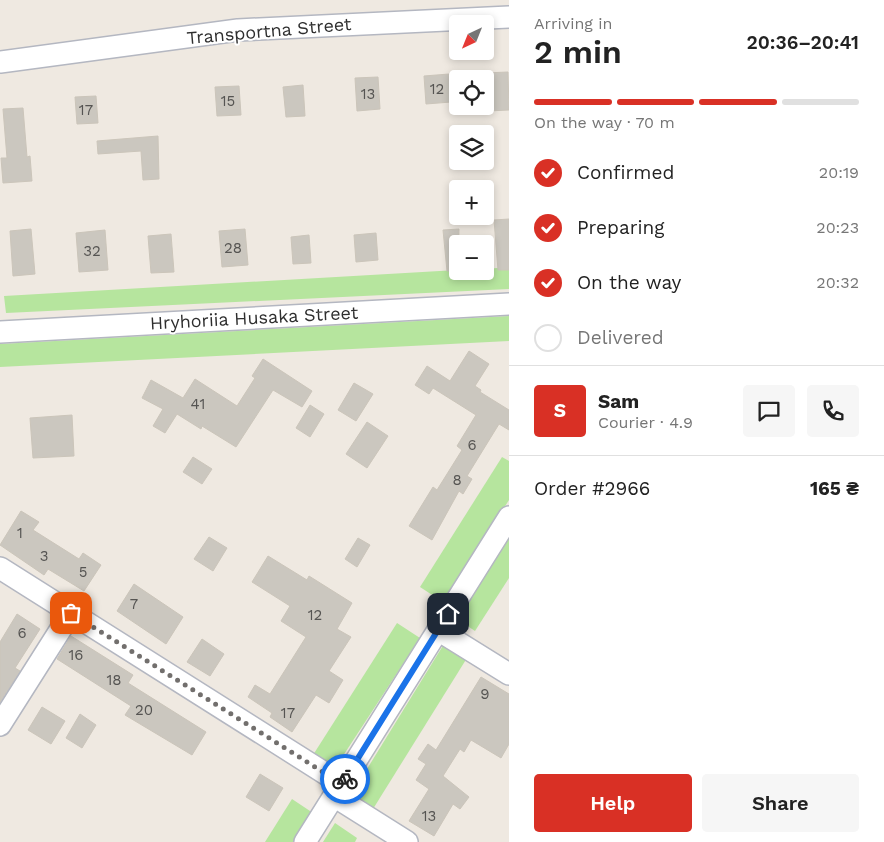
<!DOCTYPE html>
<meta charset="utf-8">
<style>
body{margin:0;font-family:"Work Sans",sans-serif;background:#f6f6f6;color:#222;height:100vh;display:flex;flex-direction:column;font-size:19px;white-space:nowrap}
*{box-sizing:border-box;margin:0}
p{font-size:16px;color:#767676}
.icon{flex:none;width:28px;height:28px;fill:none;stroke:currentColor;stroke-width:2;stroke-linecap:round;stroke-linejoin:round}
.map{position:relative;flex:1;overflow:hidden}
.details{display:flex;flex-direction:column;background:#fff;width:375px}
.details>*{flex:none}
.needle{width:32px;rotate:223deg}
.tools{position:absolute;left:449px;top:15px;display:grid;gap:10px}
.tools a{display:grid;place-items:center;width:45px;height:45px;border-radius:5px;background:#fff;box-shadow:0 2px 8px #0003;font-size:25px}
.pin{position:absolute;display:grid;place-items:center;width:42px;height:42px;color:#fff;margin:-21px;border-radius:10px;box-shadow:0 2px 8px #0006}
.courier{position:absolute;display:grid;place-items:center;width:50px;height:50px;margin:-25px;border:4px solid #1a73e8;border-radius:50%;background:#fff;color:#222;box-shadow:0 1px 6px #0007}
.head em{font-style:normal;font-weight:600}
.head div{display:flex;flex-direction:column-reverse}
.head{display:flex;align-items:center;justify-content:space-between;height:85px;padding:0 25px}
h1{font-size:32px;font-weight:600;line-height:38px}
.bar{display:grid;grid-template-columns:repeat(4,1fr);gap:8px 5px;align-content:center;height:60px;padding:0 25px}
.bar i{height:6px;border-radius:4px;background:#e0e0e0}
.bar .active{background:#d93025}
.bar p{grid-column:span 4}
.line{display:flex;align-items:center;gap:12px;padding:0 25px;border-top:1px solid #e0e0e0}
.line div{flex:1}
.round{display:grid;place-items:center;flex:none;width:52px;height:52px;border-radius:5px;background:#f6f6f6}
ol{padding:0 25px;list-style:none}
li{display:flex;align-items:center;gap:15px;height:55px}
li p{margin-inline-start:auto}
li .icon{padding:5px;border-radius:50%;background:#d93025;color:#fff;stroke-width:4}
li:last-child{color:#767676}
li i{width:28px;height:28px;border:2px solid #e0e0e0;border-radius:50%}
.action{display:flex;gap:10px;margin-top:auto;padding:10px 25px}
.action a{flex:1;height:58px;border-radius:5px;background:#d93025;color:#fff;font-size:20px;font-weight:600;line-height:58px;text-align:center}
.action a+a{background:#f6f6f6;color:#222}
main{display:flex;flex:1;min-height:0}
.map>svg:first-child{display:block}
.green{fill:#b6e59e}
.building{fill:#cbc7bf;stroke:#cbc5ba}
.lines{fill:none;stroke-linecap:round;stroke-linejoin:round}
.minor-casing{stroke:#b4b7c1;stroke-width:24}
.minor{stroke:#fff;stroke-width:21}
.done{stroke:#726f6d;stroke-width:5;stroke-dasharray:0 9}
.route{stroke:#1a73e8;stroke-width:6}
.labels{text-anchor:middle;stroke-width:4;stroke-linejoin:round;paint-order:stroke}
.number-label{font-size:15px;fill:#555452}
.street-label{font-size:18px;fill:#2e2e2e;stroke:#fff}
</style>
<main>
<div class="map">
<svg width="509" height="842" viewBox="0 0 509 842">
<rect width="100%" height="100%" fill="#efe9e1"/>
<g class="green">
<path d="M509,267V289L6,313L4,296L457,270L485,271V269Z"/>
<path d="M509,316V341L0,367V344Z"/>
<path d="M502,457L509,461V500L443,602L420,587Z"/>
<path d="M509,526V578L475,631L451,615Z"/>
<path d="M397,623L420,638L337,765L313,755Z"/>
<path d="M444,644L467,658L373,809L351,795Z"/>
<path d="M292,799L316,815L299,842H265Z"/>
<path d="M335,823L357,838L355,842H323Z"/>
</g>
<g class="building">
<path d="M508,72L509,110L488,111L485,73Z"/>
<path d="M449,74L451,102L426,104L424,76Z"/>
<path d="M378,77L380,109L357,111L355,78Z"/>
<path d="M303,85L305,116L286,117L283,87Z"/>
<path d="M239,86L241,115L217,116L215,87Z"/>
<path d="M96,96L98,123L77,124L75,97Z"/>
<path d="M23,108L27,157L30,156L32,181L3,183L1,158H7L3,109Z"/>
<path d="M158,136L159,179L143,180L141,151L98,154L97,141Z"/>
<path d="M509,219V270H498L494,220Z"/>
<path d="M31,229L35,274L13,276L10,231Z"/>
<path d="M245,229L248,265L222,267L219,231Z"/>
<path d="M459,229L458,271H447L443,230Z"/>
<path d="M105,230L108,270L79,272L76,233Z"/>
<path d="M376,233L378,260L356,262L354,235Z"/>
<path d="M171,234L174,272L151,273L148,236Z"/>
<path d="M309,235L311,263L293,264L291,237Z"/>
<path d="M469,351L489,364L475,386L481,390L480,392L509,410V430L499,424L467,476L472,479L463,494L459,491L432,540L409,526L433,487L437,490L462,450L457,446L476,415L433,388L429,394L415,385L427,366L450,381Z"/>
<path d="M263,359L312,391L302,407L273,390L236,447L202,426L201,429L177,414L165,433L153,426L163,409L142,398L151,380L183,398L195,379L237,406L255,378L252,376Z"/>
<path d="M354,383L373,394L356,421L338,410Z"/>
<path d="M310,405L324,414L310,437L296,428Z"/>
<path d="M72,415L74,456L33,458L30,418Z"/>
<path d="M367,422L388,436L367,468L346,454Z"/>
<path d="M193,457L212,469L202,484L183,472Z"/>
<path d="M21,511L39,522L33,530L79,559L83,553L101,565L84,591L48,569L44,575L0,545Z"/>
<path d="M209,537L227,548L213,571L194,559Z"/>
<path d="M358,538L370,545L357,567L345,559Z"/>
<path d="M268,556L307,580L309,576L352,603L337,629L351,637L329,671L343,680L329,703L316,695L292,732L270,717L272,713L248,697L255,685L270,694L306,637L281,621L290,606L252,582Z"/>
<path d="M134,584L183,617L166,644L117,611Z"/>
<path d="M17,614L40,629L15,668L20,671L0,702V642Z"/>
<path d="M71,636L133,675L128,683L206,732L192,755L125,715L131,706L57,659Z"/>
<path d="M202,639L224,654L210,676L187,662Z"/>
<path d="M481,677L509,694V744L501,758L471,740L464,752L460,749L443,776L469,797L460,809L453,804L434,836L409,821L429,789L416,780L426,764L418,759L428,744L436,750Z"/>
<path d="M42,707L65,721L51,744L28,730Z"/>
<path d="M80,714L96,725L82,748L66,738Z"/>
<path d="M260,774L283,788L269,811L246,797Z"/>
</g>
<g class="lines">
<defs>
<g id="minor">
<path d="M0,62L238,30L509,17"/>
<path d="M0,332L509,304"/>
<path d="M0,568L342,784"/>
<path d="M438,630L509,674"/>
<path d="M0,725L71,613"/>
<path d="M334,796L407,842"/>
<path d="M305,842L509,517"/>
</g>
</defs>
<use href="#minor" class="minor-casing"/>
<use href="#minor" class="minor"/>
</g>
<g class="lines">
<path class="done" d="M71,613L342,784L345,779"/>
<path class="route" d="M345,779L448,614"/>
</g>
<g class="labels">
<g class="number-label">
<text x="437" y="94">12</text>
<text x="368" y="99">13</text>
<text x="228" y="106">15</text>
<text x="86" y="115">17</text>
<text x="233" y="253">28</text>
<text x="92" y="256">32</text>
<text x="198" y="409">41</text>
<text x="472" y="450">6</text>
<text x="457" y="485">8</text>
<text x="20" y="538">1</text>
<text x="44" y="561">3</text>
<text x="83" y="577">5</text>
<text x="134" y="609">7</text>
<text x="315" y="620">12</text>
<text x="22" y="638">6</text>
<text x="76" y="660">16</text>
<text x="114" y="685">18</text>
<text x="485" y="699">9</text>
<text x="144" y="715">20</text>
<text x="288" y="718">17</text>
<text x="429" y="821">13</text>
</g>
<g class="street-label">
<text transform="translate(269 31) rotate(-5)" y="6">Transportna Street</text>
<text transform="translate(254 318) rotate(-3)" y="6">Hryhoriia Husaka Street</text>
</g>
</g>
</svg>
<div class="tools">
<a><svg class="needle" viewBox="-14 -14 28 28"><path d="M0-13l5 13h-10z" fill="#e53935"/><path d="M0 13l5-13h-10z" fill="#767676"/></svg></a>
<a><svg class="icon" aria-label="locate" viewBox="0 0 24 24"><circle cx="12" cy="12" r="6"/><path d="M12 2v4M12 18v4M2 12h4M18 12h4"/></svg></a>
<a><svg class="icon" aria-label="layers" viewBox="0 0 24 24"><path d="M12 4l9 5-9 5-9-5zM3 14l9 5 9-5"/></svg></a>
<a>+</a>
<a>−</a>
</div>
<div class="pin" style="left:71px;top:613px;background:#ea580c"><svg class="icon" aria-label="bag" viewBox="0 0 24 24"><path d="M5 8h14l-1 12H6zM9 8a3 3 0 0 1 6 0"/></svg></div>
<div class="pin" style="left:448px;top:614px;background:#1f2937"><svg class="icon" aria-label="home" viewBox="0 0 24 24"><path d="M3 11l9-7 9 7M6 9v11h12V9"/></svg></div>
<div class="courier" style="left:345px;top:779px"><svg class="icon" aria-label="bike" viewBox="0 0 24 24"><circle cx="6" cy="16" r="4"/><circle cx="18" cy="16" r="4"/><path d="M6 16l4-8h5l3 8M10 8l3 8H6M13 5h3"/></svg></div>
</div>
<section class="details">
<div class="head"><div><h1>2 min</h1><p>Arriving in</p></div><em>20:36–20:41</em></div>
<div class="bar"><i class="active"></i><i class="active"></i><i class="active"></i><i></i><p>On the way · 70 m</p></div>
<ol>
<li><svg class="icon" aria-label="check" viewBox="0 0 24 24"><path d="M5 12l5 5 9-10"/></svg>Confirmed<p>20:19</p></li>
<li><svg class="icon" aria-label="check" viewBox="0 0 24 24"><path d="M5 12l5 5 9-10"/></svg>Preparing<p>20:23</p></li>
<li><svg class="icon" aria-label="check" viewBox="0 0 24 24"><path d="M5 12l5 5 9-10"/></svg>On the way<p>20:32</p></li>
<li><i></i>Delivered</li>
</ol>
<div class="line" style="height:90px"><b class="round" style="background:#d93025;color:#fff">S</b><div><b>Sam</b><p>Courier · 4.9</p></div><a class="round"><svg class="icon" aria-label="chat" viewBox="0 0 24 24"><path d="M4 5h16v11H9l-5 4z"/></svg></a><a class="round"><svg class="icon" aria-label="phone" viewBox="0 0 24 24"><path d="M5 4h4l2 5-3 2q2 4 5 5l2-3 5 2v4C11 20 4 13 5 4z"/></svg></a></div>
<div class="line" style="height:65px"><div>Order #2966</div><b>165 ₴</b></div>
<div class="action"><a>Help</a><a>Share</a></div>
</section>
</main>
